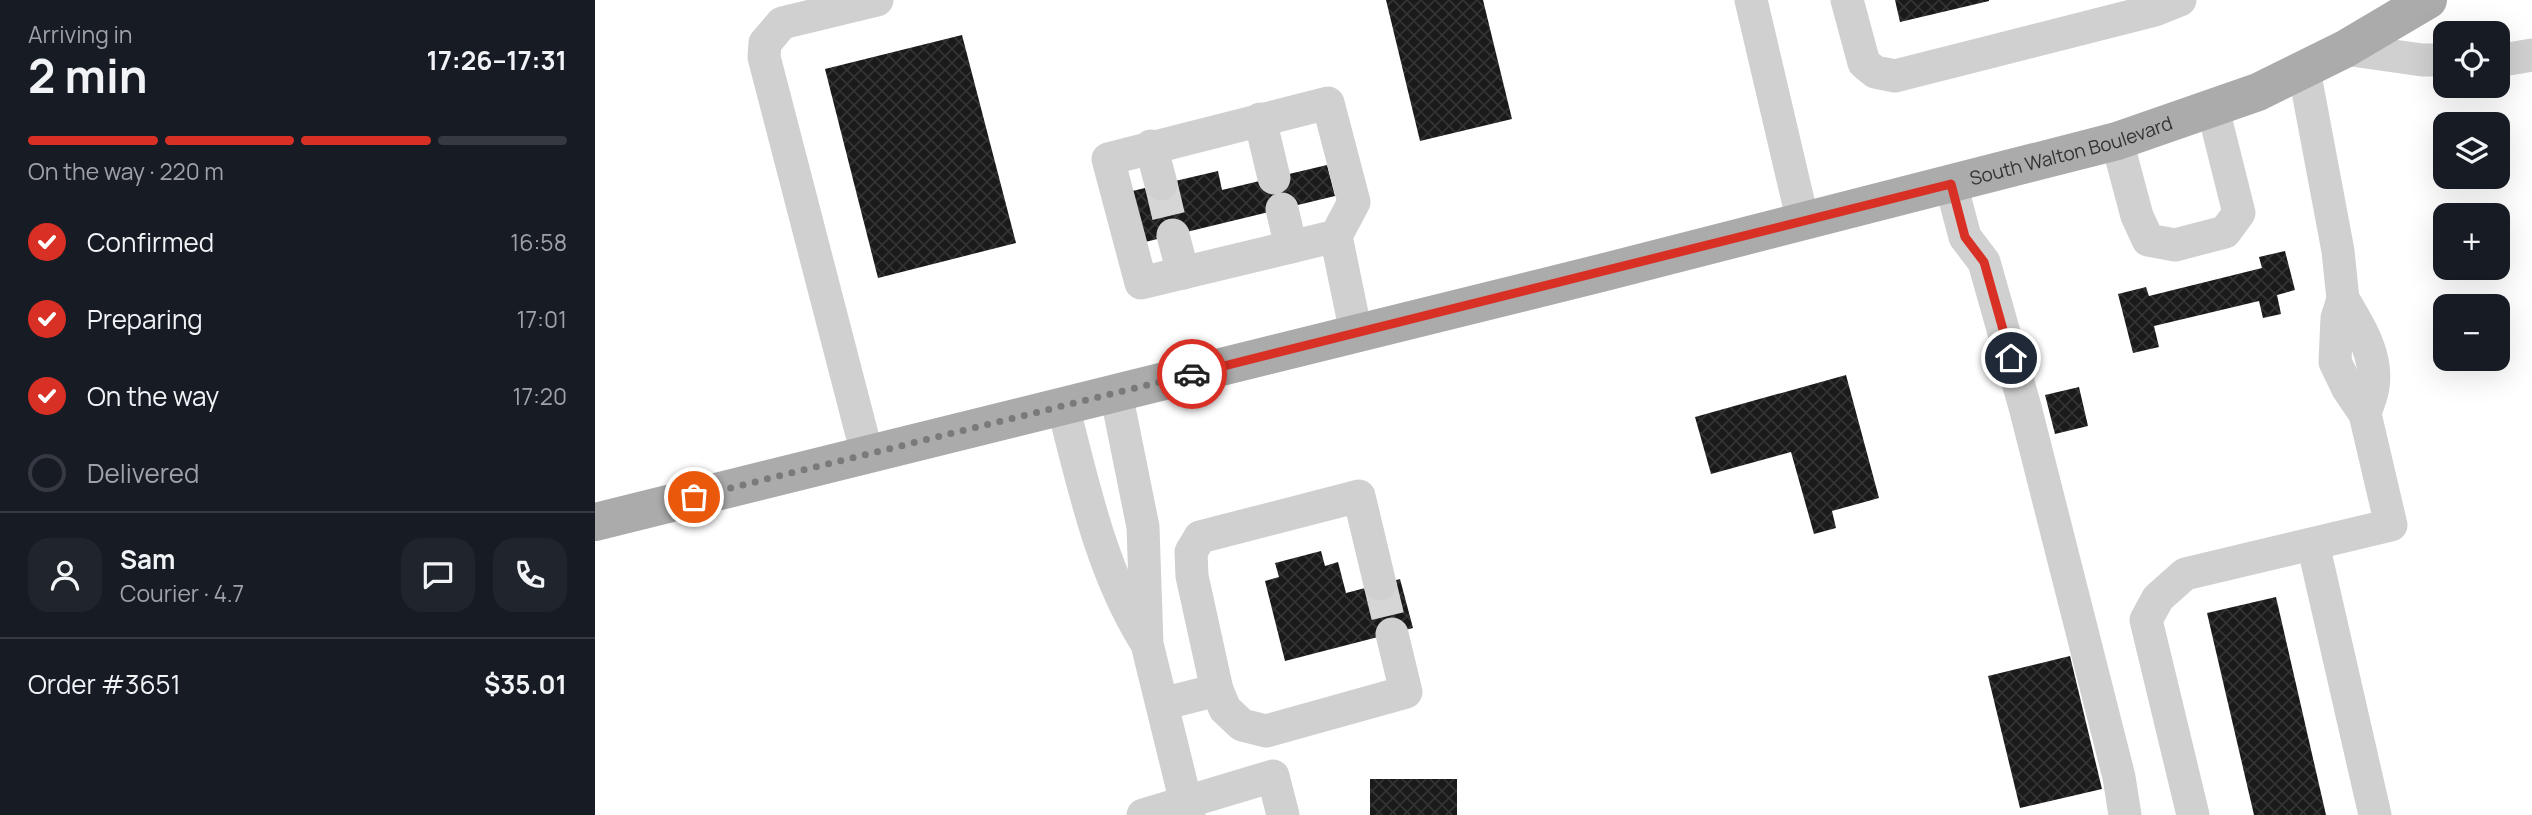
<!DOCTYPE html>
<meta charset="utf-8">
<style>
body{margin:0;font-family:Manrope,sans-serif;background:#20242c;color:#f1f3f6;height:100vh;display:flex;flex-direction:column;font-size:26px;white-space:nowrap}
*{box-sizing:border-box;margin:0}
p{font-size:23px;color:#9ea1a6}
.icon{flex:none;width:38px;height:38px;fill:none;stroke:currentColor;stroke-width:2;stroke-linecap:round;stroke-linejoin:round}
.map{position:relative;flex:1;overflow:hidden}
.sheet{display:flex;flex-direction:column;background:#171b24;width:595px}
.sheet>*{flex:none}
.tools{position:absolute;left:1838px;top:21px;display:grid;gap:14px}
.tools a{display:grid;place-items:center;width:77px;height:77px;border-radius:14px;background:#171b24;box-shadow:0 7px 28px #0002;font-size:35px}
.pin{position:absolute;display:grid;place-items:center;width:60px;height:60px;color:#fff;margin:-30px;border:4px solid #fff;border-radius:50%;box-shadow:0 2px 7px #0007}
.courier{position:absolute;display:grid;place-items:center;width:70px;height:70px;margin:-35px;border:5px solid #d93025;border-radius:50%;background:#fff;color:#222;box-shadow:0 2px 9px #0007}
.overview em{font-style:normal;font-weight:700}
.overview div{display:flex;flex-direction:column-reverse}
.overview{display:flex;align-items:center;justify-content:space-between;height:119px;padding:0 28px}
h1{font-size:46px;font-weight:700;line-height:52px}
.bar{display:grid;grid-template-columns:repeat(4,1fr);gap:10px 7px;align-content:center;height:84px;padding:0 28px}
.bar i{height:9px;border-radius:5px;background:#363941}
.bar .on{background:#d93025}
.bar p{grid-column:span 4}
.line{display:flex;align-items:center;gap:18px;padding:0 28px;border-top:2px solid #363941}
.line div{flex:1}
.round{display:grid;place-items:center;flex:none;width:74px;height:74px;border-radius:21px;background:#20242c}
ol{padding:0 28px;list-style:none}
li{display:flex;align-items:center;gap:21px;height:77px}
li p{margin-inline-start:auto}
li .icon{padding:7px;border-radius:50%;background:#d93025;color:#fff;stroke-width:4}
li:last-child{color:#9ea1a6}
li i{width:38px;height:38px;border:4px solid #363941;border-radius:50%}
main{display:flex;flex:1;min-height:0}
.map>svg:first-child{display:block}
.building{fill:url(#building-cross-hatch)}
.lines{fill:none;stroke-linecap:round;stroke-linejoin:round}
.minor-tunnel{stroke:#d6d6d6;stroke-width:33;stroke-dasharray:33 17;stroke-linecap:butt}
.minor{stroke:#d0d0d0;stroke-width:33}
.major{stroke:#ababab;stroke-width:38}
.done{stroke:#7a7a7a;stroke-width:7;stroke-dasharray:0 12.6}
.route{stroke:#d93025;stroke-width:9}
.labels{text-anchor:middle;stroke-width:7;stroke-linejoin:round;paint-order:stroke}
.street-label{font-size:19px;fill:#333;stroke:#fff}
</style>
<main>
<section class="sheet">
<div class="overview"><div><h1>2 min</h1><p>Arriving in</p></div><em>17:26–17:31</em></div>
<div class="bar"><i class="on"></i><i class="on"></i><i class="on"></i><i></i><p>On the way · 220 m</p></div>
<ol>
<li><svg class="icon" aria-label="check" viewBox="0 0 24 24"><path d="M5 12l5 5 9-10"/></svg>Confirmed<p>16:58</p></li>
<li><svg class="icon" aria-label="check" viewBox="0 0 24 24"><path d="M5 12l5 5 9-10"/></svg>Preparing<p>17:01</p></li>
<li><svg class="icon" aria-label="check" viewBox="0 0 24 24"><path d="M5 12l5 5 9-10"/></svg>On the way<p>17:20</p></li>
<li><i></i>Delivered</li>
</ol>
<div class="line" style="height:126px"><a class="round"><svg class="icon" aria-label="person" viewBox="0 0 24 24"><circle cx="12" cy="8" r="4"/><path d="M4 21q1-7 8-7t8 7"/></svg></a><div><b>Sam</b><p>Courier · 4.7</p></div><a class="round"><svg class="icon" aria-label="chat" viewBox="0 0 24 24"><path d="M4 5h16v11H9l-5 4z"/></svg></a><a class="round"><svg class="icon" aria-label="phone" viewBox="0 0 24 24"><path d="M5 4h4l2 5-3 2q2 4 5 5l2-3 5 2v4C11 20 4 13 5 4z"/></svg></a></div>
<div class="line" style="height:91px"><div>Order #3651</div><b>$35.01</b></div>
</section>
<div class="map">
<svg width="1937" height="815" viewBox="0 0 1937 815">
<defs>
<pattern id="building-cross-hatch" width="8" height="8" patternUnits="userSpaceOnUse" patternTransform="scale(1.75)"><rect width="8" height="8" fill="#1a1a1a"/><path d="M0 0l8 8M0 8l8-8" fill="none" stroke="#333"/></pattern>
</defs>
<rect width="100%" height="100%" fill="#fff"/>
<g class="building">
<path d="M791,0H888L917,119L825,141Z"/>
<path d="M1300,0H1394V1L1305,22Z"/>
<path d="M367,35L421,243L283,278L230,69Z"/>
<path d="M732,165L740,196L546,243L533,192L623,171L627,190Z"/>
<path d="M1690,251L1700,290L1682,295L1686,314L1668,318L1664,301L1559,326L1564,347L1538,353L1523,294L1551,287L1554,296L1667,268L1664,257Z"/>
<path d="M1251,375L1284,498L1237,511L1241,528L1219,534L1196,452L1116,474L1100,417Z"/>
<path d="M1484,387L1493,426L1460,434L1450,395Z"/>
<path d="M726,551L730,566L743,562L751,593L805,579L818,628L690,661L670,581L684,577L680,563Z"/>
<path d="M1681,597L1731,815H1659L1612,613Z"/>
<path d="M1475,656L1507,789L1425,808L1393,676Z"/>
<rect x="775" y="779" width="87" height="36"/>
</g>
<g class="lines">
<g class="minor-tunnel">
<path d="M566,184L578,235"/>
<path d="M785,584L797,634"/>
</g>
<g class="minor">
<path d="M1156,0L1208,222"/>
<path d="M1252,0L1269,63L1280,72L1300,76L1560,10L1585,0"/>
<path d="M1750,49L1827,60H1850"/>
<path d="M1902,61L1937,55"/>
<path d="M665,119L679,178"/>
<path d="M1522,141L1542,216L1553,240L1580,245L1630,232L1644,213L1618,109"/>
<path d="M556,146L566,184"/>
<path d="M1356,184L1370,237L1389,262L1430,407L1524,777L1530,815"/>
<path d="M687,209L696,247"/>
<path d="M578,235L588,273"/>
<path d="M741,236L546,283L513,159L733,103L759,202L741,236L761,333"/>
<path d="M1748,299C1764,326 1783,355 1778,387C1777,396 1772,406 1770,414"/>
<path d="M521,393L548,527L552,644L594,815"/>
<path d="M468,406C488,484 506,569 549,639"/>
<path d="M272,454L169,57L170,43L187,23L282,0"/>
<path d="M1718,544L1780,815"/>
<path d="M622,690L630,709L647,725L671,731L811,692L797,634"/>
<path d="M567,704L622,690L597,576L596,552L605,537L764,496L785,584"/>
<path d="M548,815L678,776L688,815"/>
<path d="M1598,815L1551,620L1563,598L1590,574L1796,525L1770,414L1753,389L1740,362L1742,318L1748,299L1743,251L1709,70"/>
</g>
<path class="major" id="s1" d="M0,522L1006,273L1522,141L1663,92L1750,49L1833,0"/>
</g>
<g class="lines">
<path class="done" d="M99,497L597,374"/>
<path class="route" d="M597,374L1356,184L1370,237L1389,262L1416,358"/>
</g>
<g class="labels">
<g class="street-label">
<text dy="7" stroke="none"><textPath href="#s1" startOffset="1522">South Walton Boulevard</textPath></text>
</g>
</g>
</svg>
<div class="tools">
<a><svg class="icon" aria-label="locate" viewBox="0 0 24 24"><circle cx="12" cy="12" r="6"/><path d="M12 2v4M12 18v4M2 12h4M18 12h4"/></svg></a>
<a><svg class="icon" aria-label="layers" viewBox="0 0 24 24"><path d="M12 4l9 5-9 5-9-5zM3 14l9 5 9-5"/></svg></a>
<a>+</a>
<a>−</a>
</div>
<div class="pin" style="left:99px;top:497px;background:#ea580c"><svg class="icon" aria-label="bag" viewBox="0 0 24 24"><path d="M5 8h14l-1 12H6zM9 8a3 3 0 0 1 6 0"/></svg></div>
<div class="pin" style="left:1416px;top:358px;background:#1f2937"><svg class="icon" aria-label="home" viewBox="0 0 24 24"><path d="M3 11l9-7 9 7M6 9v11h12V9"/></svg></div>
<div class="courier" style="left:597px;top:374px"><svg class="icon" aria-label="car" viewBox="0 0 24 24"><path d="M5 17H2v-5l4-1 3-4h7l3 4 3 1v5h-3M9 17h6M6 11h13"/><circle cx="7" cy="17" r="2"/><circle cx="17" cy="17" r="2"/></svg></div>
</div>
</main>
